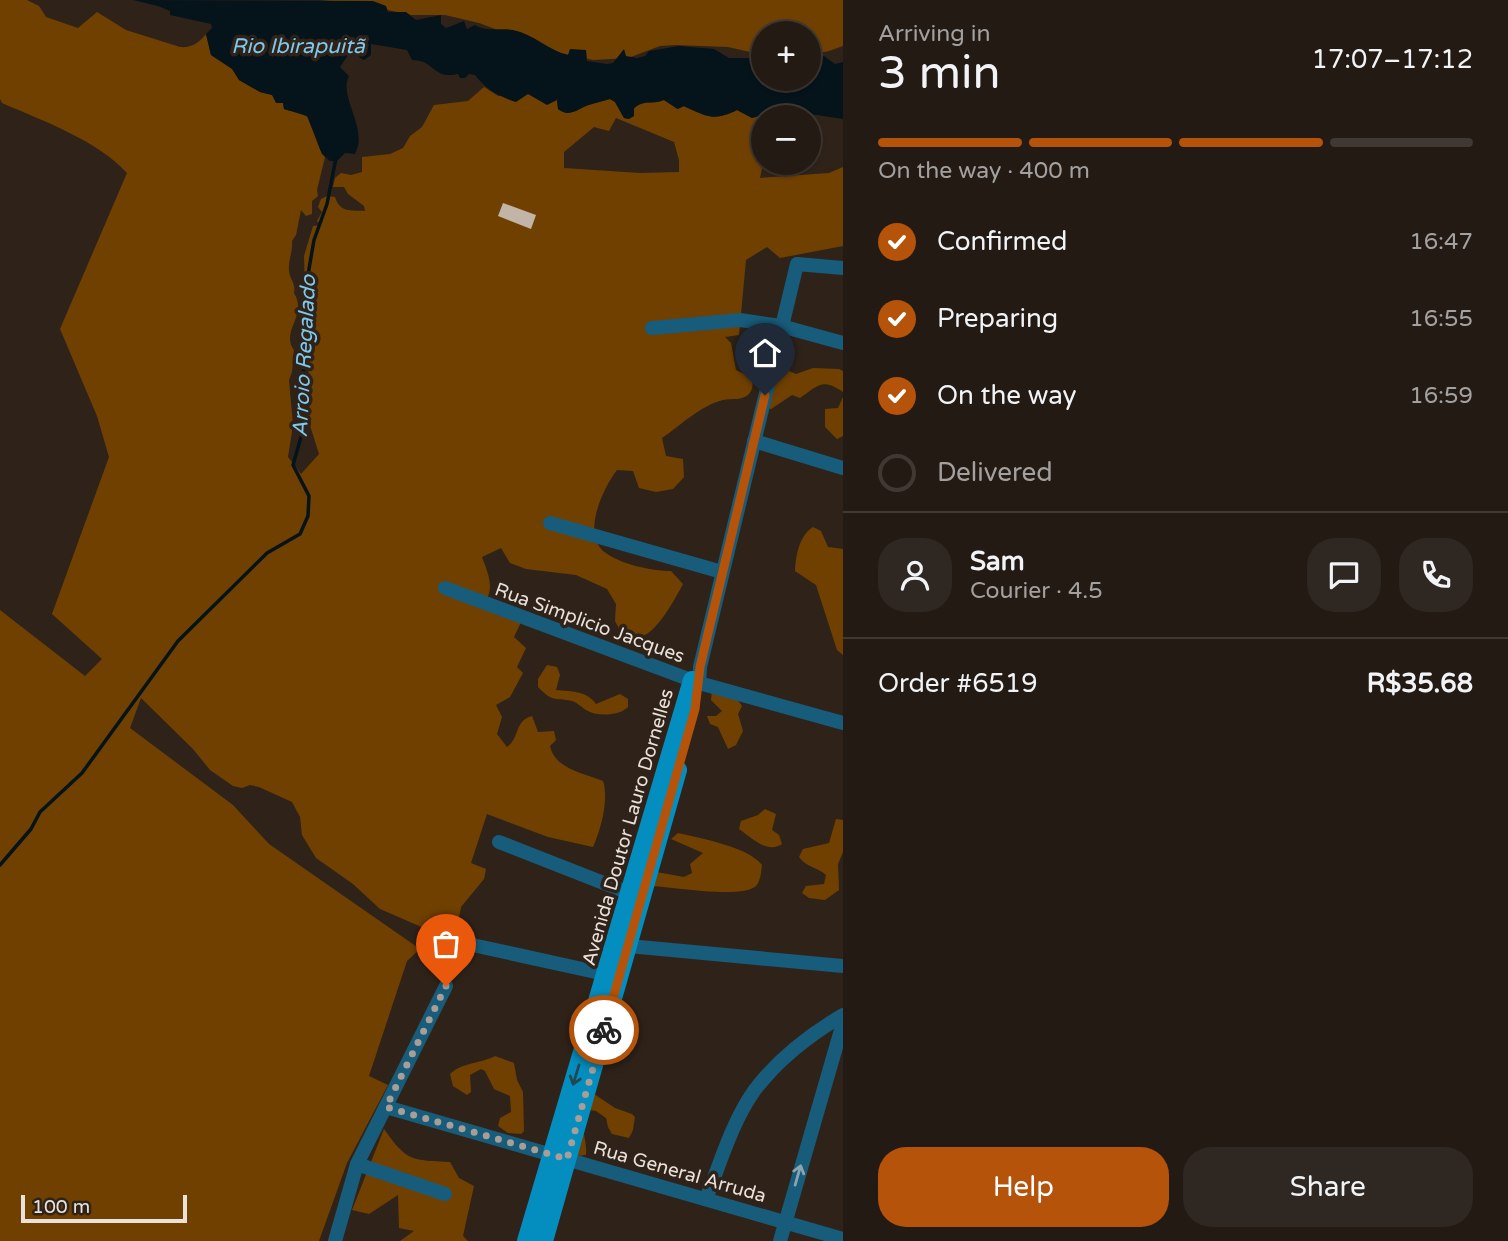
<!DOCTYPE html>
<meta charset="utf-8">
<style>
body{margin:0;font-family:"Varela Round",sans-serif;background:#2f2721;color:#f1f3f6;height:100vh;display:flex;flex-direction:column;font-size:26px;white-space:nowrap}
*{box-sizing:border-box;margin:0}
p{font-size:23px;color:#a3a1a0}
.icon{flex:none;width:38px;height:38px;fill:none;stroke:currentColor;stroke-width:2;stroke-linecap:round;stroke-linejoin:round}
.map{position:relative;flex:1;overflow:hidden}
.panel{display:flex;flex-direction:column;background:#231a13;width:665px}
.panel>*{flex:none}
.tools{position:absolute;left:751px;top:21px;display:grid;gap:14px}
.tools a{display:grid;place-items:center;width:70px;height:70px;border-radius:50%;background:#231a13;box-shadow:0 2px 5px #0004,0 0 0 2px #403833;font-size:35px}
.scale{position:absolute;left:21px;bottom:18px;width:166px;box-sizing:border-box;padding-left:7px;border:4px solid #e9e1da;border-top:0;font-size:19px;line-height:24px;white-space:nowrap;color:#e9e1da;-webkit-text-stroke:5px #2f2319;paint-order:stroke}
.pin{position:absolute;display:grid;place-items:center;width:60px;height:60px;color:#fff;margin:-72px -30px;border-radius:50% 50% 50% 0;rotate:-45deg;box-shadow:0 0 7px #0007}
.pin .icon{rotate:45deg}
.courier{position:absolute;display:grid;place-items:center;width:70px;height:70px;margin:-35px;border:5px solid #b45309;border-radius:50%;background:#fff;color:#222;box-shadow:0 2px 9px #0007}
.head em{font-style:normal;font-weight:600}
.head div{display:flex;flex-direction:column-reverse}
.head{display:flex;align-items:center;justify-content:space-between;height:119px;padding:0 35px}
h1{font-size:46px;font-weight:600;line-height:52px}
.bar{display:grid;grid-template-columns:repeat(4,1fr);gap:10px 7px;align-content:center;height:84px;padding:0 35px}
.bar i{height:9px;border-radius:5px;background:#403833}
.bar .active{background:#b45309}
.bar p{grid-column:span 4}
.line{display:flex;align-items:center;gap:18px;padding:0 35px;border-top:2px solid #403833}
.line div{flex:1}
.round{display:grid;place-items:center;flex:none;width:74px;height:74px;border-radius:28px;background:#2f2721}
ol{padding:0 35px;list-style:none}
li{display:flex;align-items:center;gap:21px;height:77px}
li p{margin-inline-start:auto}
li .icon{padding:7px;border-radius:50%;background:#b45309;color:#fff;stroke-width:4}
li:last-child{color:#a3a1a0}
li i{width:38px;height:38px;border:4px solid #403833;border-radius:50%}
.button{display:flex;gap:14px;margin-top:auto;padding:14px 35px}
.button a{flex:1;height:80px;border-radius:28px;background:#b45309;color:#fff;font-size:28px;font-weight:600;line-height:80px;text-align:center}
.button a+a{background:#2f2721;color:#f1f3f6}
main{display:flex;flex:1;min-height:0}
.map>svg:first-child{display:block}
.green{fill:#704000;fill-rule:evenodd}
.water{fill:#05131a}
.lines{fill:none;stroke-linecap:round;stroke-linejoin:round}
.stream{stroke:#05131a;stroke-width:3.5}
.building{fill:#c2b4a6}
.minor{stroke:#175c7b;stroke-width:14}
.major{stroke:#048ec0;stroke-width:18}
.oneway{stroke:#204853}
.oneway2{stroke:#8aa5af}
.done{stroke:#a89e96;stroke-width:7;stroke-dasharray:0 12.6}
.route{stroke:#b45309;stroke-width:9}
.labels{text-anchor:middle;stroke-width:7;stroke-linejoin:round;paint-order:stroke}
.street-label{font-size:19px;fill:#e9e1da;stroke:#2f2319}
.water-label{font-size:21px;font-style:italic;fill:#7fc9ef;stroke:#2f2319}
</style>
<main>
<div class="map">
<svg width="843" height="1241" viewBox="0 0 843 1241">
<rect width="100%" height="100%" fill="#2f2319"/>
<g class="green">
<path d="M0,0H27L39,6L46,17L78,28L97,12L126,30L180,47C191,48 199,43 206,34L211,55L233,69L239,80L260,92L272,95L283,103L284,109C290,111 300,112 306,116C315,122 315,146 325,157L317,190L318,196L312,201V214L306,216L301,210L296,235L292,241C293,251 288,261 289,271C290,280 296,283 294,293C308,316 280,331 294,350L292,372L289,380L293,425L288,457L301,474L319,454L308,419L311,386L307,364L304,256L313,226L321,225L317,221L322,212L318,207L321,199L327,196L335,197C340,213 351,210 365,211L364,206L348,194L344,187H333L335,178L341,173L351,175L362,172V157L390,154L403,148L410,136L422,127L434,105L468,101L484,87L498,96L528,94L557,100L558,109C571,119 579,107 592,104C598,102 604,101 610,99L615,102L624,118L629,119C639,94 646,107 664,100L677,109L683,106C706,116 713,122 737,110L752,118L769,113L780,117H763V163L760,178L829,173L843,167V246L780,258L767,247L746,260L739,335L725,337L731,343L736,370L752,378C753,384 753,389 749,394C742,401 732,398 723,400C700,406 681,425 662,438L666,456L683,459L684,477L673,489L656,492L639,488L633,471L617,470C604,487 582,531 603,551C619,564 651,571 671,571L683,584C675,599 657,633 640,637C636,639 628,637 623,636L615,621L616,604L607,589L576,575L526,569L510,563L501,548L482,557C487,571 494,585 487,599L521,622L514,637L526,648L517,667L523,673L510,697L496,705L502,717L497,734L507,747C520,738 514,721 532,716L538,732L554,731L556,740L550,746C555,769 583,773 603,781C609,800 601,829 593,847L548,837L487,814L471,863L486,869L484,879L461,907L458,923L449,936L440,935L380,909L353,884L316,858L302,835L300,817L292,802L259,787L250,785L242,788L233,786L210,770L193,749L141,698L130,728L233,805L269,844L420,949L407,961L369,1076L388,1085L347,1163L319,1241H0V610L85,676L102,659L52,614L109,457L97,416L60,329L127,173C97,140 43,121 2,103L0,99ZM616,118L674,142L679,160V172L640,173L564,168V152L594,127L609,131Z"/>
<path d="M320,0H843V46L829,51L809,55L808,33H763V55L728,47L676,45L660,46L628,58L593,60L560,53L479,23L445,15H411L360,4Z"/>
<path d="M785,362L787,370L796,374L813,368L839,369L843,371V392C822,378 819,385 800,398L792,395L771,409L762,407L778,368Z"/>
<path d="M843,397V436L837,439L825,427V409L838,408Z"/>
<path d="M813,527L821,531L828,547L843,549V655L837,650L816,585L795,571C796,555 799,536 813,527Z"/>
<path d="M547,665L557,667L560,675L556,690C572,692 586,690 596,704L620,694L628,699V707C619,716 597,717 586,710C581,707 578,703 572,701C553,697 554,703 538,687V679Z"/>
<path d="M712,691L737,699L742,706L738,714L743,731L736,745L728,749L718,727L710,724L707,716H716L722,711L711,700Z"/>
<path d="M765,809L776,814L772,830L779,835L782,844C767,854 752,838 739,829L741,821L758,815Z"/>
<path d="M836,819L843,820V852L838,864L839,890L825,900L809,898L802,893L806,886L824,884L826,875C817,867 806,867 799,857L803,849L829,843Z"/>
<path d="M678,833C699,838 749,847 762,865C761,872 761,880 756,886C742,899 673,887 652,886L651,871L684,877L692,873L690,864L703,853L671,839Z"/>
<path d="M495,1056L514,1063L517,1080L523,1092L524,1131L521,1134L508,1133L498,1126L500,1118L511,1112L510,1096L494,1089L485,1071L481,1069L470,1075L471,1092L467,1095L453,1086L450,1074C463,1062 480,1064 495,1056Z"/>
<path d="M588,1090L615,1108L632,1114L635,1117L633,1130L629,1138L612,1134L608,1127L606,1118L596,1111L590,1110C577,1126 588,1139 586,1155L577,1156C573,1153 572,1152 570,1147C569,1140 584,1097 588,1090Z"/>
<path d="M384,1129C407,1162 412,1160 450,1162L459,1178L474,1186L463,1236L468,1241H400L414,1231L399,1228L398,1195L369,1214L352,1210Z"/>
</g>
<path class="water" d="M133,0L373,1L386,6L388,12H406L416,20L441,15V24L446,28L464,21L467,29L475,25C484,32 501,28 513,30C533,34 550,51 568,55L570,49L586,50L587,61L607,64L613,63L624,49L626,56L637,58L645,56L649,51L679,46L714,49L729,58H763V79H808L809,56H824L835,64L843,62V119L810,114L781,117L769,113L752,118L737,110C713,122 706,116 684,106L678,109L664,100C652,105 646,99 634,108V116L629,119L624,118L615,102L610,99C604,101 598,102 592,104C578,107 571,119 558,109L557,100L547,105L528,94L516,102C498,96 487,90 475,75L469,74L465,78H460L458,74C433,80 435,60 412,60L407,50L371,44V55L364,60L357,56L358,46L355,43L351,47L352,58L350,54L348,55L340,67L349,76C338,97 369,129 355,154L345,153L337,161H330L322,154L307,116L284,109L283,103H276L272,95L260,92L239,80L232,69L211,55L206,34L212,28L211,24L170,15V11L158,6Z"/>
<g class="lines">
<path class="stream" d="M0,865L31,829L40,812L82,773L178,641L267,553L300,534L308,516L309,496L293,465L303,430L304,298L314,240L327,204L336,158"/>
</g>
<path class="building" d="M503,203L536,215L531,229L498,216Z"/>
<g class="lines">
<g class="minor">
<path d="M652,328L740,320L781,326L843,343"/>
<path d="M754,441L843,468"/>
<path d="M550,523L722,572"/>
<path d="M445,588L699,683L843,723"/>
<path d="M699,683L700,667L797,264L843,268"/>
<path d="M499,842L629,893"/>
<path d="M468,944L614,976"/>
<path d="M618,945L843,966"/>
<path d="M386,1107L843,1239"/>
<path d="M357,1164L445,1194"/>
<path d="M706,1199C720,1164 732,1122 754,1091C778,1059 809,1035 843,1015"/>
<path d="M335,1241L357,1164L446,986"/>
<path d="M780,1241L843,1023"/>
</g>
<g class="major">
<path d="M526,1241L692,680"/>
<path d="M544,1241L678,770"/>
</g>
</g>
<defs><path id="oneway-shaft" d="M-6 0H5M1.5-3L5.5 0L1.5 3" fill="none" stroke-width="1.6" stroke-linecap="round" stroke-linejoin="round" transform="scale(1.75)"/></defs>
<use class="oneway" href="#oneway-shaft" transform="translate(576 1075) rotate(107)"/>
<use class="oneway2" href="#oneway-shaft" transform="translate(798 1175) rotate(-74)"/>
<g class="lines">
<path class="done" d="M446,986L386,1107L567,1159L604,1030"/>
<path class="route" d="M604,1030L695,709L700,667L765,395"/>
</g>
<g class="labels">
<g class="street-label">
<text transform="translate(590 622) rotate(20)" y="7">Rua Simplicio Jacques</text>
<text transform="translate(627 827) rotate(-74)" y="7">Avenida Doutor Lauro Dornelles</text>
<text transform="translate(680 1171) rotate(16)" y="7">Rua General Arruda</text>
</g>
<g class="water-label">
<text x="298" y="53">Rio Ibirapuitã</text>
<text transform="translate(304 356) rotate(-87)" y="7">Arroio Regalado</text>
</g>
</g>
</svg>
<div class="tools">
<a>+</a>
<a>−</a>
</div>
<div class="scale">100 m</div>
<div class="pin" style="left:446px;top:986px;background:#ea580c"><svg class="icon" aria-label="bag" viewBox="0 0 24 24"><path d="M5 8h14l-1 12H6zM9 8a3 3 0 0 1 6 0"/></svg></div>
<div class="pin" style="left:765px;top:395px;background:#1f2937"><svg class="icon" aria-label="home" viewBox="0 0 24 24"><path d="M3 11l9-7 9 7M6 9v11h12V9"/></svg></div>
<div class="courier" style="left:604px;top:1030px"><svg class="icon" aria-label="bike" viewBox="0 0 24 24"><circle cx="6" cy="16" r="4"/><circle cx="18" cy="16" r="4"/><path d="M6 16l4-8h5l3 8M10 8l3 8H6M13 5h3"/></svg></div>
</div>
<section class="panel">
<div class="head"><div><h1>3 min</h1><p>Arriving in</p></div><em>17:07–17:12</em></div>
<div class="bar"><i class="active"></i><i class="active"></i><i class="active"></i><i></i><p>On the way · 400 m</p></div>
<ol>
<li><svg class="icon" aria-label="check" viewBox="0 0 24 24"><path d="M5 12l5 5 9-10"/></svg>Confirmed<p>16:47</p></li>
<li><svg class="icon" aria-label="check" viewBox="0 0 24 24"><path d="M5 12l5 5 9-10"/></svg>Preparing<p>16:55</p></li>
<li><svg class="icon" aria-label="check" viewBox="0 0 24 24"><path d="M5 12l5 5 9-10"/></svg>On the way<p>16:59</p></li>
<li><i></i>Delivered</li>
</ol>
<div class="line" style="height:126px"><a class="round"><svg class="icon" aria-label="person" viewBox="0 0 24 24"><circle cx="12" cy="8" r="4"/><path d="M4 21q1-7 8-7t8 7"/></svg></a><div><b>Sam</b><p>Courier · 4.5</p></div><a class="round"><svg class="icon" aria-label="chat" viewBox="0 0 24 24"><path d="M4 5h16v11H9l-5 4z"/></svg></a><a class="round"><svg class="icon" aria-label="phone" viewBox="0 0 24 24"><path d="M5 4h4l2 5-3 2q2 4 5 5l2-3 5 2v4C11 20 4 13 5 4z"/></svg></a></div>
<div class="line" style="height:91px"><div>Order #6519</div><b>R$35.68</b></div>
<div class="button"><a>Help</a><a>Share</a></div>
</section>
</main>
